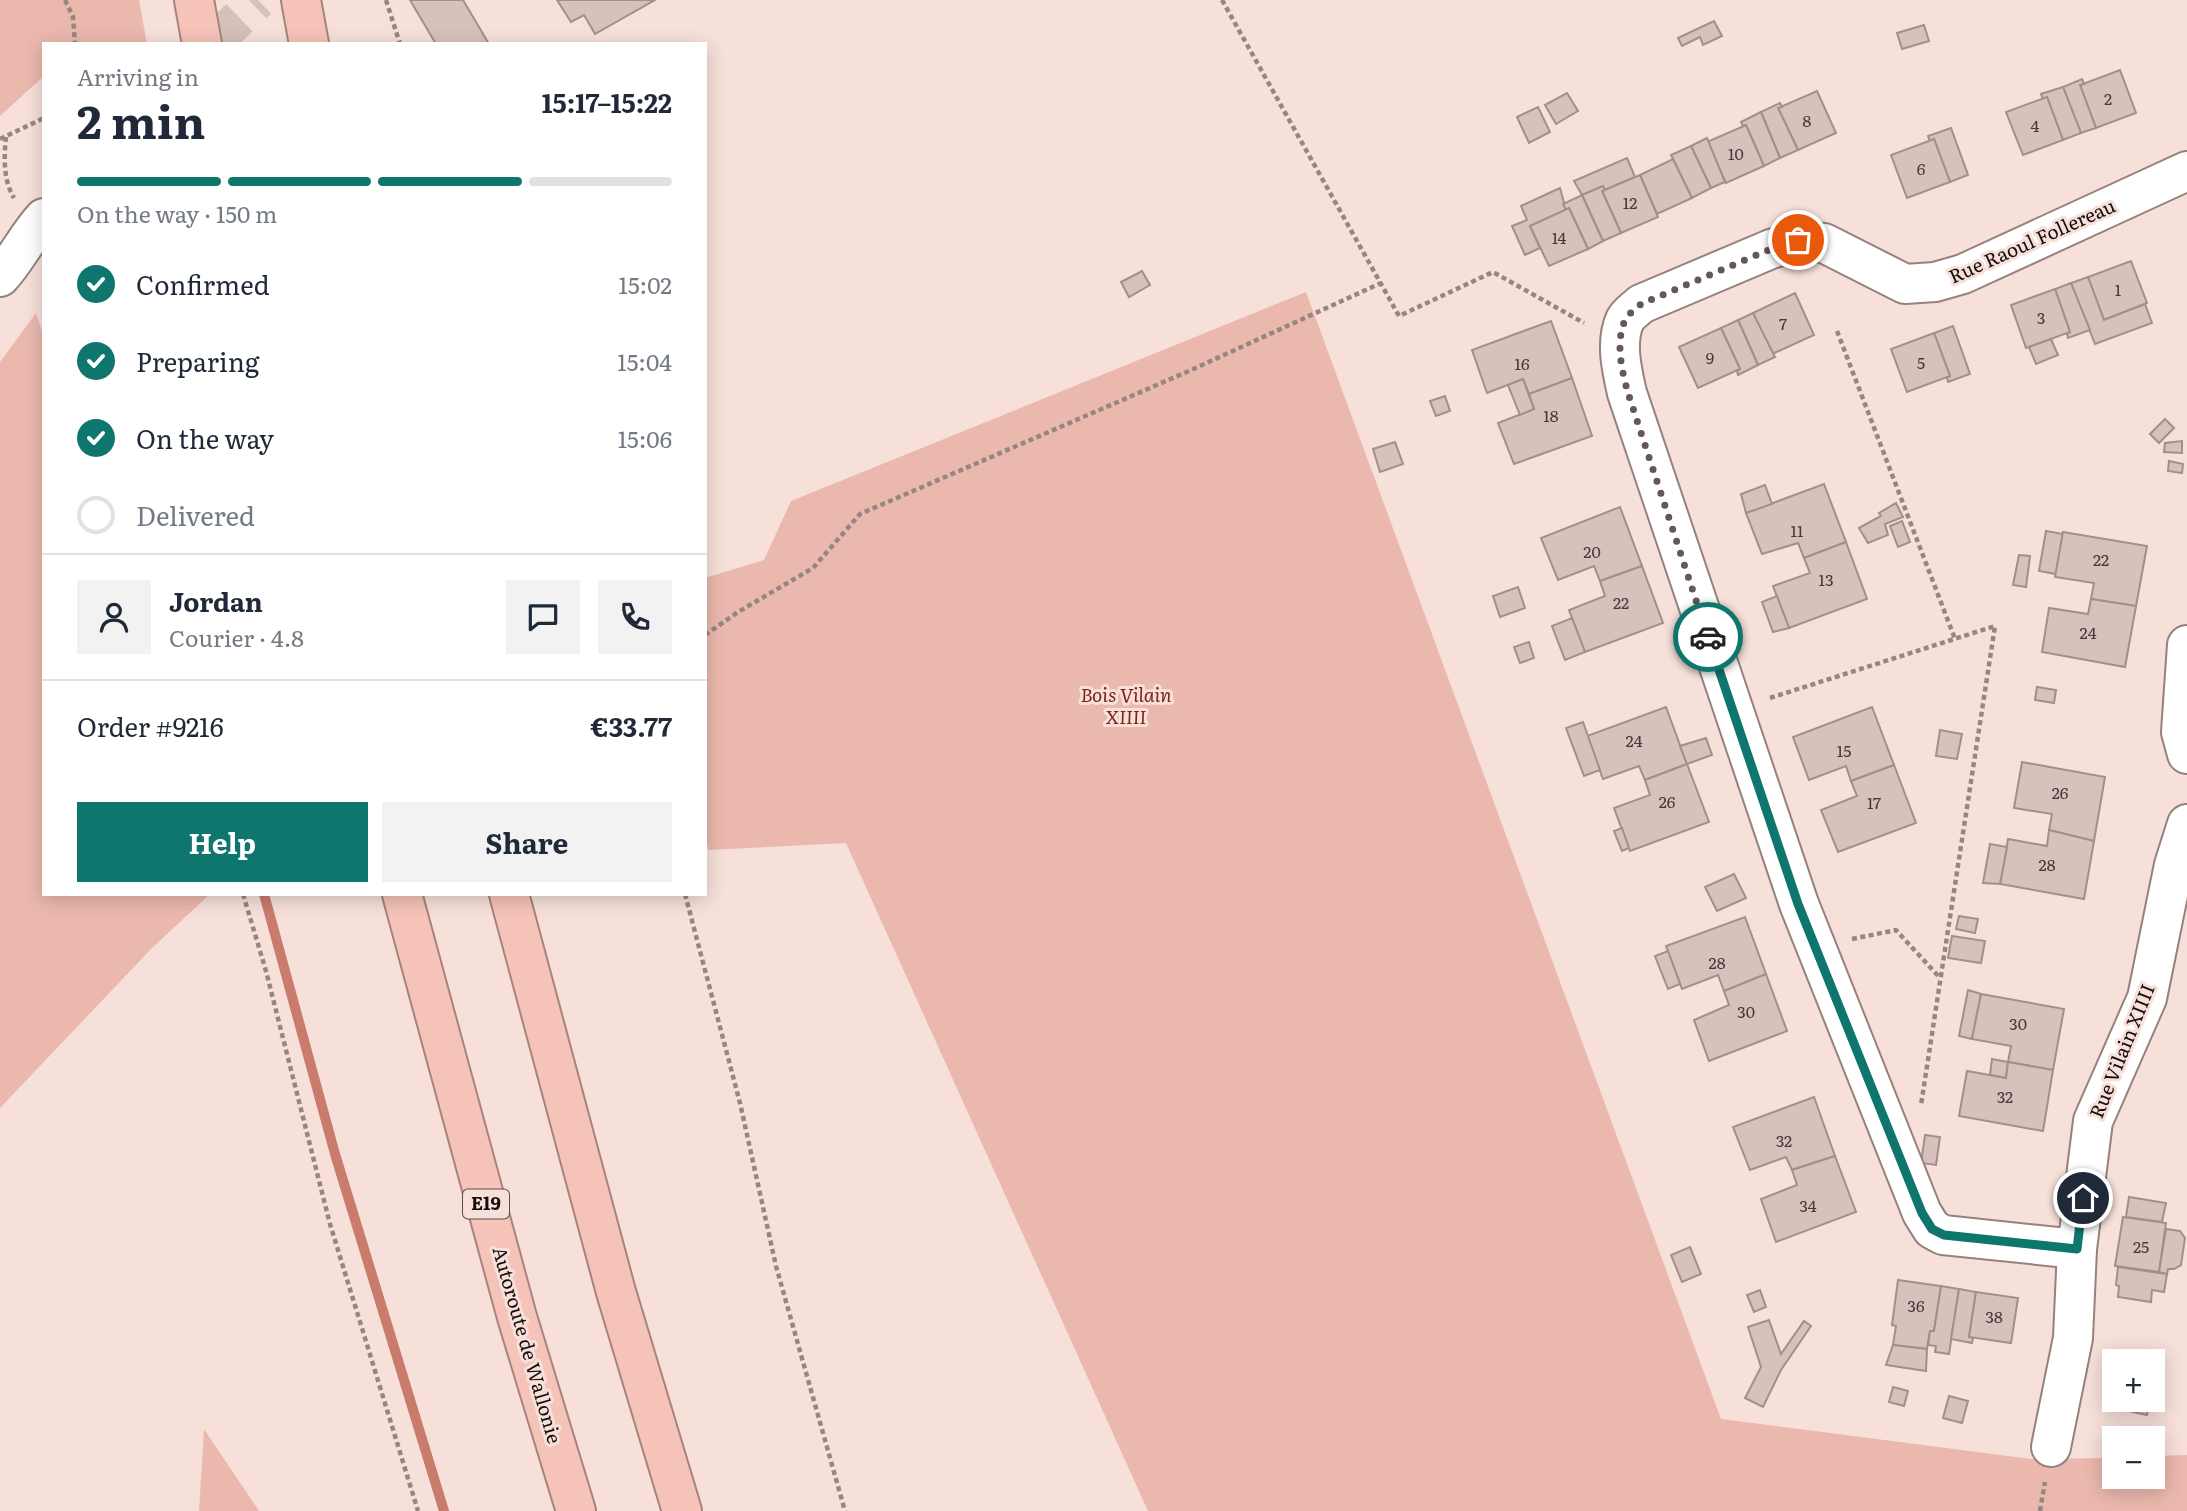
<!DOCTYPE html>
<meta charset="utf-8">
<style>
body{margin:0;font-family:Literata,serif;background:#f2f2f3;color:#1f2937;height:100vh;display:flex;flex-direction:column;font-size:26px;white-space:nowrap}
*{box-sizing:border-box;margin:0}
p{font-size:23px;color:#747a83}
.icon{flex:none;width:38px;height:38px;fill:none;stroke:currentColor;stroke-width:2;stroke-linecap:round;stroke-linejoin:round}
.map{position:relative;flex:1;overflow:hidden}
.side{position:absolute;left:42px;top:42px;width:665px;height:854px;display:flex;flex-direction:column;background:#fff;border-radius:0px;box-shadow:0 4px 18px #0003}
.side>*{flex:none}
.controls{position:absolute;left:2102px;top:1349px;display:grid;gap:14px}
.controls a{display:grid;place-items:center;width:63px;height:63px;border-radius:0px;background:#fff;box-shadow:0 4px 18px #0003;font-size:35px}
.pin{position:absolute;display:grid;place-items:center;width:60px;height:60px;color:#fff;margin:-30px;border:4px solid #fff;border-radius:50%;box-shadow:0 2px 7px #0007}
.courier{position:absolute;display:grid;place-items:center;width:70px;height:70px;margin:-35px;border:5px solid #0f766e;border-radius:50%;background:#fff;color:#222;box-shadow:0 2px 9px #0007}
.headline em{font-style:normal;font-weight:700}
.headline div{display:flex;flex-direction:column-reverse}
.headline{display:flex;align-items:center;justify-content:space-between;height:119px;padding:0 35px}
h1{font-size:46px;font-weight:700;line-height:52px}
.bar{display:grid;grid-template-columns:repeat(4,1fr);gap:10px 7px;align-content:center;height:84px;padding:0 35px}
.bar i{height:9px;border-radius:5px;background:#e0e1e3}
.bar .selected{background:#0f766e}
.bar p{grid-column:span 4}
.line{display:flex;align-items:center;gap:18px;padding:0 35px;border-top:2px solid #e0e1e3}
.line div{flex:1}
.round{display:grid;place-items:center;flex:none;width:74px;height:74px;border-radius:0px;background:#f2f2f3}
ol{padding:0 35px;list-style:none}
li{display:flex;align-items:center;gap:21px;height:77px}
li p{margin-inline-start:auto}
li .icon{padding:7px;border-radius:50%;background:#0f766e;color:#fff;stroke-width:4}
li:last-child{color:#747a83}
li i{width:38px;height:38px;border:4px solid #e0e1e3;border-radius:50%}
.primary-button{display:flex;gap:14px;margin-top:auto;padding:14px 35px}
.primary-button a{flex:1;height:80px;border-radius:0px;background:#0f766e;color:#fff;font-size:28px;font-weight:700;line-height:80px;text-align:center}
.primary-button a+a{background:#f2f2f3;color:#1f2937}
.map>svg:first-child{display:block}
.green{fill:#ebb8ad}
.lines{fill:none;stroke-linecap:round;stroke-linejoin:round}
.stream{stroke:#c97c6c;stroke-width:10}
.building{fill:#d8c1bc;stroke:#a48e8a;stroke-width:2}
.minor-tunnel{stroke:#d5c0bb;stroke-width:38;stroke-dasharray:38 19;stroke-linecap:butt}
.minor-casing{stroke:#96817c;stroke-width:42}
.motorway-casing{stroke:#a7837c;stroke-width:42}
.path{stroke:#968682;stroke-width:4.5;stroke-dasharray:5 3.5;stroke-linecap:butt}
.minor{stroke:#fff;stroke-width:38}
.motorway{stroke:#f5c3b8;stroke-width:38}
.done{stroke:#645754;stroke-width:7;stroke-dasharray:0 12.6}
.route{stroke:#0f766e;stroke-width:9}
.labels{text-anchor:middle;stroke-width:6;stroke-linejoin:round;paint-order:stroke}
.number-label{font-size:16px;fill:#463a38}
.shield{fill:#f7e0da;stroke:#594c4a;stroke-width:2}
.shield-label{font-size:18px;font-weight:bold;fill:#150d0c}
.street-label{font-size:19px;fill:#150d0c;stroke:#f7e0da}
.park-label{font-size:19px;font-style:italic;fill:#802312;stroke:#f7e0da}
</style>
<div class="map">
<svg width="2187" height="1511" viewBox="0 0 2187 1511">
<rect width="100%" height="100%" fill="#f7e0da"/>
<g class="green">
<path d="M0,0H139L147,44H44V76L0,116Z"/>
<path d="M1306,292L1721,1419L2031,1459L2114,1458V1477H2152L2153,1456L2187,1455V1511H1148L846,843L709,850L705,841V578L764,560L791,501Z"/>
<path d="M36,313L44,337V894H210L152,948L0,1108V362Z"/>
<path d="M204,1429L259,1511H199Z"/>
</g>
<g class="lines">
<path class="stream" d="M264,894L335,1154L444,1511"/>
</g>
<g class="building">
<path d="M410,0H463L489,44H436Z"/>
<path d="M557,0H655L595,34L584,15L571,22Z"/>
<path d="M1714,21L1722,36L1703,45L1700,37L1682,46L1678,38Z"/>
<path d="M1924,25L1929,41L1902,49L1897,33Z"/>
<path d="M2120,70L2136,113L2096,128L2080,85Z"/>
<path d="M2082,79L2084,84L2080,85L2096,128L2081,133L2063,87Z"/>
<path d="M2063,87L2081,133L2063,140L2047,97L2043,99L2041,94Z"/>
<path d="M1817,91L1836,133L1798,150L1778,108Z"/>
<path d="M1567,93L1578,111L1556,124L1545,105Z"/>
<path d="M2047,97L2063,140L2023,155L2006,112Z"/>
<path d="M1780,103L1782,107L1778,108L1798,150L1780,158L1761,112Z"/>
<path d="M1538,107L1550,132L1529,143L1517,117Z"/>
<path d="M1761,112L1780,158L1764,166L1746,125L1743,126L1741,122Z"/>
<path d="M1746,125L1764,166L1726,183L1707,142Z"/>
<path d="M1951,128L1968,175L1950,182L1934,139L1930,141L1928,136Z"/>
<path d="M1707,138L1725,182L1711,188L1691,146Z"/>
<path d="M1934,139L1950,182L1907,198L1891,155Z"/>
<path d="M1691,146L1711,188L1692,198L1671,155Z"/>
<path d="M1627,158L1635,177L1605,190L1603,186L1582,195L1574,181Z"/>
<path d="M1673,159L1692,198L1657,214L1640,175Z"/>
<path d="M1640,175L1658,217L1621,233L1602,191Z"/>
<path d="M1603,186L1605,190L1602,191L1621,233L1603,241L1582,195Z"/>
<path d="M1560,188L1566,210L1530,226L1540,248L1525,255L1512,226L1527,220L1521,206Z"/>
<path d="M1582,195L1603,241L1588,249L1569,208L1566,210L1563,204Z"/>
<path d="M1569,208L1588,249L1549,266L1530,226Z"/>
<path d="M2131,261L2147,303L2104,320L2088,277Z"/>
<path d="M1142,271L1150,285L1129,297L1121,282Z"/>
<path d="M2088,277L2104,320L2145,304L2152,323L2095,344L2071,283Z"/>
<path d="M2071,283L2090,330L2068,338L2067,334L2070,332L2055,289Z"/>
<path d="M2055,289L2070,332L2026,348L2011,305Z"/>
<path d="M1795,293L1814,335L1772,354L1753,313Z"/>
<path d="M1753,313L1775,357L1758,365L1738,320Z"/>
<path d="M1738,320L1758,365L1738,375L1737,371L1740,369L1721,328Z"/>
<path d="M1551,321L1572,378L1529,394L1523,379L1487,393L1472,350Z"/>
<path d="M1953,326L1970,374L1948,382L1947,378L1950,376L1934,333Z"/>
<path d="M1721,328L1740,369L1698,388L1679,347Z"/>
<path d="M1934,333L1950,376L1907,392L1891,349Z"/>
<path d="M2051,339L2058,355L2036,364L2029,347Z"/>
<path d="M1572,378L1592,436L1514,464L1498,423L1534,409L1529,394Z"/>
<path d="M1523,379L1534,409L1520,415L1508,385Z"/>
<path d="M1445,396L1450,411L1436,416L1430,401Z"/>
<path d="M2165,419L2174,428L2159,443L2150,434Z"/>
<path d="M2182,441V453L2164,452L2165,443Z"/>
<path d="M1395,442L1403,464L1380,472L1373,449Z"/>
<path d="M2169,461L2183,464L2182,473L2168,471Z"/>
<path d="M1824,484L1846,542L1804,558L1798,543L1762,554L1746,513Z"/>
<path d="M1765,485L1772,504L1746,513L1741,494Z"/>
<path d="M1896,503L1903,517L1885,524L1888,535L1868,543L1859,528L1881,516L1879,513Z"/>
<path d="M1620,507L1642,566L1600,581L1594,566L1558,580L1541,538Z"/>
<path d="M1902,521L1910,542L1898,547L1890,526Z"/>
<path d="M2046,531L2063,534L2056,574L2039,571Z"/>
<path d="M2063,532L2147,546L2136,606L2091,599L2094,583L2055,577Z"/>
<path d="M1846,542L1867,599L1789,628L1773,586L1810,573L1804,558Z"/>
<path d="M2019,555L2030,556L2026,587L2013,585Z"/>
<path d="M1642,566L1663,623L1585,652L1569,610L1605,596L1600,581Z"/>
<path d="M1518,587L1525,608L1500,617L1493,596Z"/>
<path d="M1777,596L1789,628L1773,632L1762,602Z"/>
<path d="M2091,599L2136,606L2125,667L2042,652L2049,608L2088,614Z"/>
<path d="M1572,618L1585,652L1565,660L1552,626Z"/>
<path d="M1529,642L1534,658L1520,663L1514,647Z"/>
<path d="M2037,687L2056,690L2054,703L2035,700Z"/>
<path d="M1666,707L1687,764L1645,780L1639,766L1603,779L1587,736Z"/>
<path d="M1872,707L1894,765L1851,781L1846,766L1809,780L1793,737Z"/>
<path d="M1583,722L1600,770L1584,776L1566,728Z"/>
<path d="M1940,730L1962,734L1957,759L1936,756Z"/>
<path d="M1706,738L1712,755L1687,764L1680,746Z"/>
<path d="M2022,762L2105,777L2094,841L2049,830L2052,814L2014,808Z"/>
<path d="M1687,764L1709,822L1630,851L1614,808L1650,795L1645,780Z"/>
<path d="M1894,765L1916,823L1838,852L1821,810L1857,796L1851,781Z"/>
<path d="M1622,828L1629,848L1622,851L1614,831Z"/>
<path d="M2049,830L2094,841L2084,899L2000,884L2008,839L2047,846Z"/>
<path d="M1990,844L2007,847L2000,884L1983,883Z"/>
<path d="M1734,874L1746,898L1717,911L1705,887Z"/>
<path d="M1959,916L1978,919L1975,933L1956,929Z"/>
<path d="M1745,917L1766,974L1724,991L1718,975L1682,989L1666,946Z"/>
<path d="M1952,936L1985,941L1981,963L1948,958Z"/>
<path d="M1668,951L1680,984L1668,989L1655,956Z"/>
<path d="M1766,974L1787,1031L1709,1061L1694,1020L1729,1005L1724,991Z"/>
<path d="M1968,990L1981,994L1972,1039L1959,1036Z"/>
<path d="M1981,994L2064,1009L2053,1070L2008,1062L2011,1046L1972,1039Z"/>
<path d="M1992,1059L2008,1062L2006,1078L1990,1075Z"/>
<path d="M2008,1062L2053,1070L2043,1131L1959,1116L1967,1071L2006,1078Z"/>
<path d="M1814,1097L1835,1156L1792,1170L1786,1157L1750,1170L1733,1127Z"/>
<path d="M1925,1135L1940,1137L1936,1165L1921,1163Z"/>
<path d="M1835,1156L1856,1212L1776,1242L1761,1199L1797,1185L1792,1170Z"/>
<path d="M2129,1197L2166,1203L2162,1222L2126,1217Z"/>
<path d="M2123,1217L2166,1223L2159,1272L2115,1266Z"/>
<path d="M2166,1229L2180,1231L2185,1238L2181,1265L2174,1269H2168L2167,1274L2159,1272Z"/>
<path d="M1690,1247L1701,1274L1682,1282L1671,1255Z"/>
<path d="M2118,1267L2167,1274L2164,1292L2152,1290L2151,1302L2118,1297L2119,1286L2116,1285Z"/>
<path d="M1898,1280L1941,1286L1934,1331H1930L1927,1349L1893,1345L1896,1326L1892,1325Z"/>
<path d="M1941,1286L1959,1289L1949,1354L1935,1352L1936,1346L1928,1345L1930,1331H1934Z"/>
<path d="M1959,1289L1976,1292L1969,1337L1973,1338L1972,1343L1951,1339Z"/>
<path d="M1760,1290L1766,1307L1754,1312L1747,1295Z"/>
<path d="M1976,1292L2018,1298L2011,1343L1969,1337Z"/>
<path d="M1769,1320L1781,1354L1804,1321L1811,1326L1781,1370L1763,1407L1745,1398L1761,1367L1748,1327Z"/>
<path d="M1893,1345L1927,1349L1926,1371L1886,1365Z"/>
<path d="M1893,1387L1908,1391L1904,1406L1889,1402Z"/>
<path d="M2114,1388V1400H2150L2147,1415L2110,1407Z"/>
<path d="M1949,1396L1968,1401L1962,1423L1943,1418Z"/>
</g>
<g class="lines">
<path class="minor-tunnel" d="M212,44L258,0"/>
<defs>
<g id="minor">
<path d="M0,277C17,259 27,236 44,218"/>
<path d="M2187,645L2181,732L2187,754"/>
<path d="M2077,1249L1943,1235L1932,1229L1922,1213L1799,904L1627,393C1622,371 1615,342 1625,320C1628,314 1636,309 1641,304L1771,249L1798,241L1824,243L1905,284L1935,282L1963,274L2187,171"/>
<path d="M2051,1447L2073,1338L2077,1249L2093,1121L2147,998L2174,865L2187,824"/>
</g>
<g id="motorway">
<path d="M194,0L202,44"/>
<path d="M301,0L309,44"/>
<path d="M402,894L517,1317L576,1511"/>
<path d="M509,894L616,1292L682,1511"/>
</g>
</defs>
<use href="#minor" class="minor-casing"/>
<use href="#motorway" class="motorway-casing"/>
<g class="path">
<path d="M65,0L73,17L75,44"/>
<path d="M386,0L400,44"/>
<path d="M1222,0L1399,316L1493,272L1584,323"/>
<path d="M6,137C4,157 3,180 14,198"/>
<path d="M0,139L44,118"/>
<path d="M1837,331L1955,639"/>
<path d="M705,635L738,612L813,568L860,514L1189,371L1381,283"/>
<path d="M1770,698L1995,626L1921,1105"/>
<path d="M243,894L266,971L330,1224L418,1511"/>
<path d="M685,894L740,1103L776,1266L845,1511"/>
<path d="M1852,939L1896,930L1940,978"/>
<path d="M2040,1511L2045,1482"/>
</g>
<use href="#minor" class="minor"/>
<use href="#motorway" class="motorway"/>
</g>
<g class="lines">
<path class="done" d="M1708,637L1628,393C1622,371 1615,343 1625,320C1628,314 1636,309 1641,304L1771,249L1798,240"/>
<path class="route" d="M1708,637L1798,904L1922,1213L1932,1229L1944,1235L2077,1249L2083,1198"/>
</g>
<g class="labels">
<g class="number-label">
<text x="2108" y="105">2</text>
<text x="1807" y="127">8</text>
<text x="2035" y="132">4</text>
<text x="1736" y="160">10</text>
<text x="1921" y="175">6</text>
<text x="1630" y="209">12</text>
<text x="1559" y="244">14</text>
<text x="2118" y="296">1</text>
<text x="2041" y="324">3</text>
<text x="1783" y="330">7</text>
<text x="1710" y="364">9</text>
<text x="1921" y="369">5</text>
<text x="1522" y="370">16</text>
<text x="1551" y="422">18</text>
<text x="1797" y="537">11</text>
<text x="1592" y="558">20</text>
<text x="2101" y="566">22</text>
<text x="1826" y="586">13</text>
<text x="1621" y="609">22</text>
<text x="2088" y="639">24</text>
<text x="1634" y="747">24</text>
<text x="1844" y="757">15</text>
<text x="2060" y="799">26</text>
<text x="1667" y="808">26</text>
<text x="1874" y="809">17</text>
<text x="2047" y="871">28</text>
<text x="1717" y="969">28</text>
<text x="1746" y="1018">30</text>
<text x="2018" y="1030">30</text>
<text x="2005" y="1103">32</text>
<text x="1784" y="1147">32</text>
<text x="1808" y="1212">34</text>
<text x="2141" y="1253">25</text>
<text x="1916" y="1312">36</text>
<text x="1994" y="1323">38</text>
</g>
<rect class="shield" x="463" y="1189.5" width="46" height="29" rx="5"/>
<g class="shield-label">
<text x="486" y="1210">E19</text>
</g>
<g class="street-label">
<text transform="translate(2032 241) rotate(-24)" y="7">Rue Raoul Follereau</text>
<text transform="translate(2122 1051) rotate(-68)" y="7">Rue Vilain XIIII</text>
<text transform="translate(527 1345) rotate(74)" y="7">Autoroute de Wallonie</text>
</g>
<g class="park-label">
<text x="1126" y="702">Bois Vilain<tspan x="1126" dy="22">XIIII</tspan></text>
</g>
</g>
</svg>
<div class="controls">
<a>+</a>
<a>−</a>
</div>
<div class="pin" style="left:1798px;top:240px;background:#ea580c"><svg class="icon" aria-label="bag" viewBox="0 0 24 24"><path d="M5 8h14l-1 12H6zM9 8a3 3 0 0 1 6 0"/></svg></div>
<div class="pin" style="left:2083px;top:1198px;background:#1f2937"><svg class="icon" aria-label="home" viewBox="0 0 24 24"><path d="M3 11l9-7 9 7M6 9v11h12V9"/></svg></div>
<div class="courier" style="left:1708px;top:637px"><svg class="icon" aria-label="car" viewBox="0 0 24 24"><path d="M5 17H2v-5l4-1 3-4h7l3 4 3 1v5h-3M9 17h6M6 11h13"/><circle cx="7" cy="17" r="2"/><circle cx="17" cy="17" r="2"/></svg></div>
<section class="side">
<div class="headline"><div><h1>2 min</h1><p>Arriving in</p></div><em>15:17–15:22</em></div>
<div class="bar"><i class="selected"></i><i class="selected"></i><i class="selected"></i><i></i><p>On the way · 150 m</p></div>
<ol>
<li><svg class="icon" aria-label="check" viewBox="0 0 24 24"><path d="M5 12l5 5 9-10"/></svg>Confirmed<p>15:02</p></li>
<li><svg class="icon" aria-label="check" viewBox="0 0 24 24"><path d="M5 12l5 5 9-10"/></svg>Preparing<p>15:04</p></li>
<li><svg class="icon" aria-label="check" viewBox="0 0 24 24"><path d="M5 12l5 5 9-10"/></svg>On the way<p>15:06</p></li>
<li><i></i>Delivered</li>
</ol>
<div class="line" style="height:126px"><a class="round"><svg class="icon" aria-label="person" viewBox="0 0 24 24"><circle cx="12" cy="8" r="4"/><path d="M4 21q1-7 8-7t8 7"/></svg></a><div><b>Jordan</b><p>Courier · 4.8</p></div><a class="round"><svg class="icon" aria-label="chat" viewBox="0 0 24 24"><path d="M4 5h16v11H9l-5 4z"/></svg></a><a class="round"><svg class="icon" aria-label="phone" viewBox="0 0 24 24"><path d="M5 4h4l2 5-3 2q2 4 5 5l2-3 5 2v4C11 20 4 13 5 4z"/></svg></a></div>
<div class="line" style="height:91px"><div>Order #9216</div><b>€33.77</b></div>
<div class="primary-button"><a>Help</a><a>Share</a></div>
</section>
</div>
